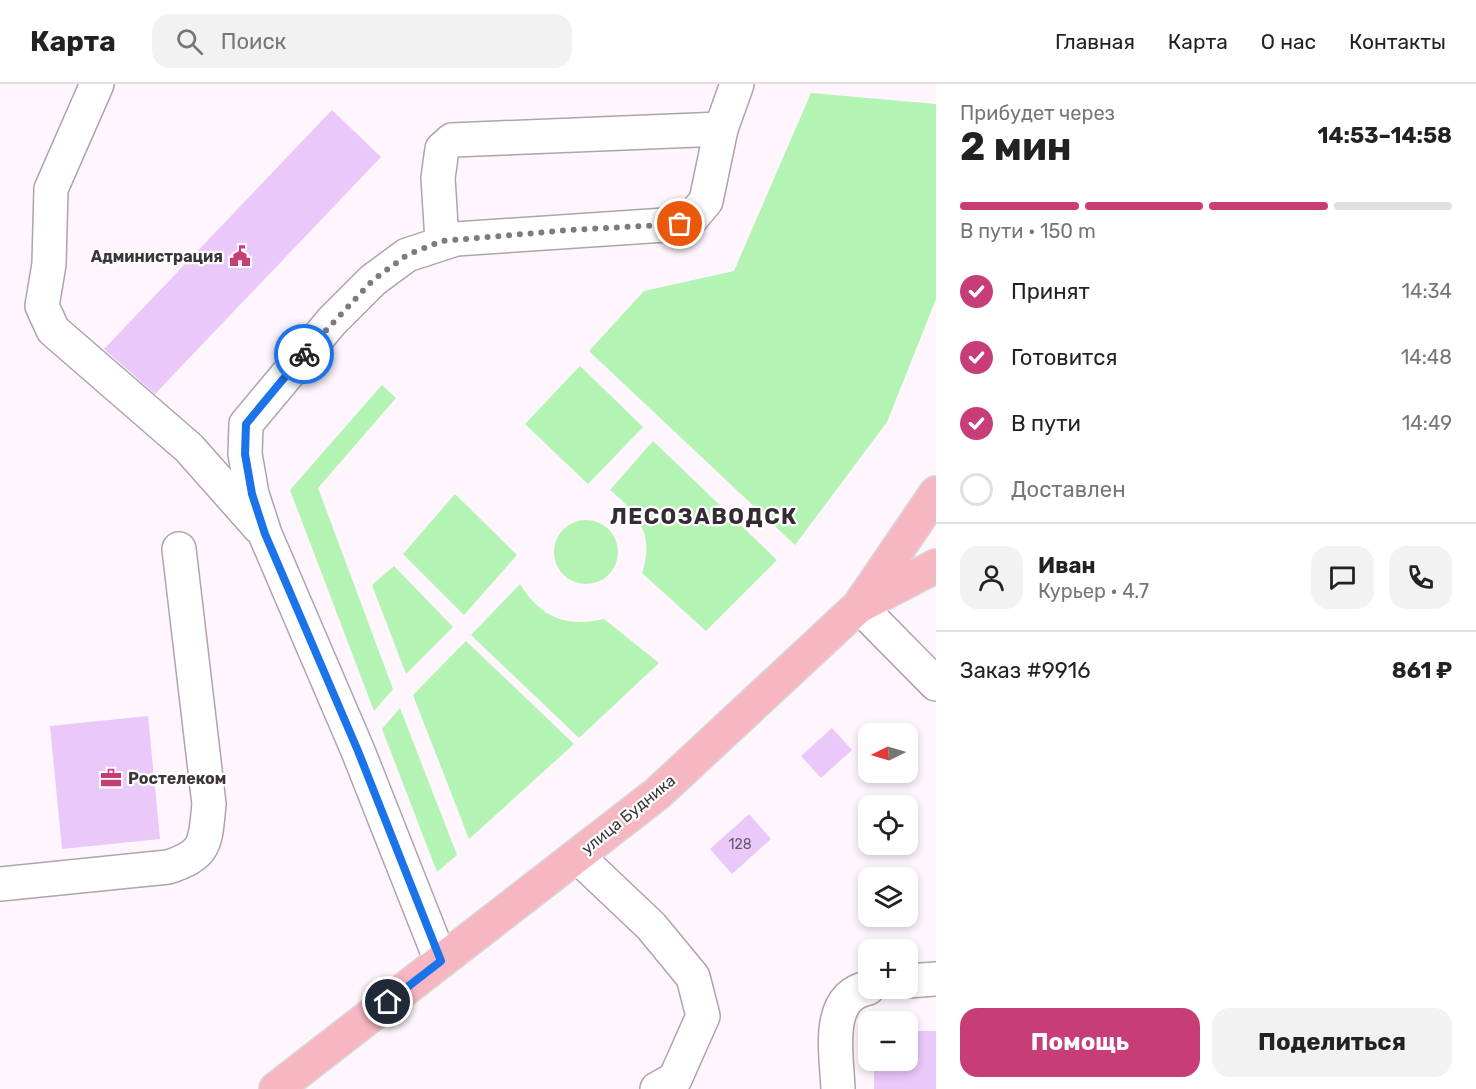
<!DOCTYPE html>
<html lang="ru">
<meta charset="utf-8">
<style>
body{margin:0;font-family:Rubik,sans-serif;background:#f2f2f2;color:#222;height:100vh;display:flex;flex-direction:column;font-size:22px;white-space:nowrap}
*{box-sizing:border-box;margin:0}
p{font-size:20px;color:#767676}
.icon{flex:none;width:33px;height:33px;fill:none;stroke:currentColor;stroke-width:2;stroke-linecap:round;stroke-linejoin:round}
.map{position:relative;flex:1;overflow:hidden}
.side{display:flex;flex-direction:column;background:#fff;width:540px}
.side>*{flex:none}
.needle{width:39px;rotate:265deg}
.buttons{position:absolute;left:858px;top:639px;display:grid;gap:12px}
.buttons a{display:grid;place-items:center;width:60px;height:60px;border-radius:12px;background:#fff;box-shadow:0 3px 9px #0003;font-size:30px}
.pin{position:absolute;display:grid;place-items:center;width:51px;height:51px;color:#fff;margin:-26px;border:3px solid #fff;border-radius:50%;box-shadow:0 2px 6px #0007}
.courier{position:absolute;display:grid;place-items:center;width:60px;height:60px;margin:-30px;border:4px solid #1a73e8;border-radius:50%;background:#fff;color:#222;box-shadow:0 2px 8px #0007}
.head em{font-style:normal;font-weight:700}
.head div{display:flex;flex-direction:column-reverse}
.head{display:flex;align-items:center;justify-content:space-between;height:102px;padding:0 24px}
h1{font-size:39px;font-weight:700;line-height:45px}
.bar{display:grid;grid-template-columns:repeat(4,1fr);gap:9px 6px;align-content:center;height:72px;padding:0 24px}
.bar i{height:8px;border-radius:4px;background:#e0e0e0}
.bar .on{background:#c63d78}
.bar p{grid-column:span 4}
.line{display:flex;align-items:center;gap:15px;padding:0 24px;border-top:2px solid #e0e0e0}
.line div{flex:1}
.round{display:grid;place-items:center;flex:none;width:63px;height:63px;border-radius:18px;background:#f2f2f2}
ol{padding:0 24px;list-style:none}
li{display:flex;align-items:center;gap:18px;height:66px}
li p{margin-inline-start:auto}
li .icon{padding:6px;border-radius:50%;background:#c63d78;color:#fff;stroke-width:4}
li:last-child{color:#767676}
li i{width:33px;height:33px;border:3px solid #e0e0e0;border-radius:50%}
.primary-button{display:flex;gap:12px;margin-top:auto;padding:12px 24px}
.primary-button a{flex:1;height:69px;border-radius:18px;background:#c63d78;color:#fff;font-size:24px;font-weight:700;line-height:69px;text-align:center}
.primary-button a+a{background:#f2f2f2;color:#222}
header{display:flex;align-items:center;gap:36px;box-sizing:border-box;height:84px;padding:0 30px;background:#fff;border-bottom:2px solid #e0e0e0}
header strong{font-size:28px}
nav{display:flex;gap:33px;margin-inline-start:auto;font-size:21px}
.search{width:420px;height:54px;background:#f2f2f2;display:flex;align-items:center;gap:15px;box-sizing:border-box;padding:0 21px;border-radius:18px;color:#767676;font-size:22px}
main{display:flex;flex:1;min-height:0}
.map>svg:first-child{display:block}
.green{fill:#b3f3b3}
.building{fill:#eac8fa}
.lines{fill:none;stroke-linecap:round;stroke-linejoin:round}
.minor-casing{stroke:#b0a2ae;stroke-width:36}
.major-casing{stroke:#d8d7d8;stroke-width:36}
.minor{stroke:#fff;stroke-width:33}
.major{stroke:#f7b7c2;stroke-width:33}
.done{stroke:#807980;stroke-width:6;stroke-dasharray:0 10.8}
.route{stroke:#1a73e8;stroke-width:8}
.labels{text-anchor:middle;stroke-width:4.5;stroke-linejoin:round;paint-order:stroke}
.number-label{font-size:14px;fill:#685a6c}
.poi-label{font-size:16px;font-weight:bold;fill:#3c363c;stroke:#fff;text-anchor:end}
.street-label{font-size:16px;fill:#3c363c;stroke:#fff}
.district-label{font-size:22px;font-weight:bold;letter-spacing:1.5px;fill:#362b35;stroke:#fff}
</style>
<header>
<strong>Карта</strong>
<div class="search"><svg class="icon" aria-label="search" viewBox="0 0 24 24"><circle cx="10" cy="10" r="6"/><path d="M15 15l6 6"/></svg>Поиск</div>
<nav><a>Главная</a><a>Карта</a><a>О нас</a><a>Контакты</a></nav>
</header>
<main>
<div class="map">
<svg width="936" height="1005" viewBox="0 0 936 1005">
<rect width="100%" height="100%" fill="#fef5fd"/>
<g class="green">
<path d="M811,9L936,20V215L887,338L795,461L589,267L644,207L734,187Z"/>
<path d="M580,282L643,343L588,400L525,340Z"/>
<path d="M382,301L396,314L318,404L393,605L374,627L290,406Z"/>
<path d="M653,357L777,476L706,547L642,489C655,451 638,429 610,406Z"/>
<path d="M455,410L517,471L464,531L403,470Z"/>
<circle cx="586" cy="468" r="32"/>
<path d="M394,482L453,543L406,590L372,501Z"/>
<path d="M520,500C540,533 566,544 604,535L659,579L579,654L471,551Z"/>
<path d="M466,557L574,660L469,755L413,611Z"/>
<path d="M400,624L457,771L437,788L382,645Z"/>
</g>
<g class="building">
<path d="M332,26L381,73L155,310L104,265Z"/>
<path d="M148,632L160,755L62,765L50,642Z"/>
<path d="M832,644L852,666L821,694L801,672Z"/>
<path d="M749,730L771,755L732,790L710,765Z"/>
<path d="M908,947H936V1005H874V976H908Z"/>
</g>
<g class="lines">
<defs>
<g id="minor">
<path d="M97,0L51,105L49,180L42,222L53,246L189,364L259,443"/>
<path d="M442,157L438,94L442,65L452,56L721,45"/>
<path d="M859,522L936,600"/>
<path d="M577,772L651,842L693,893L703,932L675,995L657,1005"/>
<path d="M0,800L168,783C208,771 205,757 209,720L179,465"/>
<path d="M441,877L358,667L265,450L252,410L245,370L246,340L332,237L373,196L407,171L456,155L680,140L690,136L706,117L721,45L737,0"/>
<path d="M908,897L936,895"/>
<path d="M838,1005C837,971 824,913 868,904"/>
</g>
<g id="major">
<path d="M863,520L936,482"/>
<path d="M276,1005L658,709L859,522L936,409"/>
</g>
</defs>
<use href="#minor" class="minor-casing"/>
<use href="#major" class="major-casing"/>
<use href="#minor" class="minor"/>
<use href="#major" class="major"/>
</g>
<g class="lines">
<path class="done" d="M304,270L373,196L407,171L442,157L570,146L680,140"/>
<path class="route" d="M304,270L246,340L245,370L252,410L265,450L358,667L441,877L388,918"/>
</g>
<defs>
<symbol id="civic-bare" viewBox="-9 -9 18 18"><path d="M-.6-6.5H3V-4.5H.6V-3L4-1V1h2V6H-6V1h2V-1L-.6-3ZM-1.2 2.5V6h2.4V2.5Z" fill="#c63d78" stroke="#fff" stroke-width="2.5" paint-order="stroke"/></symbol>
<symbol id="office-bare" viewBox="-9 -9 18 18"><path d="M-6-3h4V-5.5h4V-3h4V5H-6ZM-1-4.5V-3h2v-1.5ZM-6 0V1H6V0Z" fill="#c63d78" stroke="#fff" stroke-width="2.5" paint-order="stroke"/></symbol>
</defs>
<g fill-rule="evenodd">
<use href="#civic-bare" x="225" y="157" width="30" height="30"/>
<use href="#office-bare" x="96" y="679" width="30" height="30"/>
</g>
<g class="labels">
<g class="number-label">
<text x="740" y="765">128</text>
</g>
<g class="poi-label">
<text x="223" y="178">Администрация</text>
<text x="128" y="700" text-anchor="start">Ростелеком</text>
</g>
<g class="street-label">
<text transform="translate(628 730) rotate(-39)" y="6">улица Будника</text>
</g>
<g class="district-label">
<text x="704" y="440">ЛЕСОЗАВОДСК</text>
</g>
</g>
</svg>
<div class="buttons">
<a><svg class="needle" viewBox="-14 -14 28 28"><path d="M0-13l5 13h-10z" fill="#e53935"/><path d="M0 13l5-13h-10z" fill="#767676"/></svg></a>
<a><svg class="icon" aria-label="locate" viewBox="0 0 24 24"><circle cx="12" cy="12" r="6"/><path d="M12 2v4M12 18v4M2 12h4M18 12h4"/></svg></a>
<a><svg class="icon" aria-label="layers" viewBox="0 0 24 24"><path d="M12 4l9 5-9 5-9-5zM3 14l9 5 9-5"/></svg></a>
<a>+</a>
<a>−</a>
</div>
<div class="pin" style="left:680px;top:140px;background:#ea580c"><svg class="icon" aria-label="bag" viewBox="0 0 24 24"><path d="M5 8h14l-1 12H6zM9 8a3 3 0 0 1 6 0"/></svg></div>
<div class="pin" style="left:388px;top:918px;background:#1f2937"><svg class="icon" aria-label="home" viewBox="0 0 24 24"><path d="M3 11l9-7 9 7M6 9v11h12V9"/></svg></div>
<div class="courier" style="left:304px;top:270px"><svg class="icon" aria-label="bike" viewBox="0 0 24 24"><circle cx="6" cy="16" r="4"/><circle cx="18" cy="16" r="4"/><path d="M6 16l4-8h5l3 8M10 8l3 8H6M13 5h3"/></svg></div>
</div>
<section class="side">
<div class="head"><div><h1>2 мин</h1><p>Прибудет через</p></div><em>14:53–14:58</em></div>
<div class="bar"><i class="on"></i><i class="on"></i><i class="on"></i><i></i><p>В пути · 150 m</p></div>
<ol>
<li><svg class="icon" aria-label="check" viewBox="0 0 24 24"><path d="M5 12l5 5 9-10"/></svg>Принят<p>14:34</p></li>
<li><svg class="icon" aria-label="check" viewBox="0 0 24 24"><path d="M5 12l5 5 9-10"/></svg>Готовится<p>14:48</p></li>
<li><svg class="icon" aria-label="check" viewBox="0 0 24 24"><path d="M5 12l5 5 9-10"/></svg>В пути<p>14:49</p></li>
<li><i></i>Доставлен</li>
</ol>
<div class="line" style="height:108px"><a class="round"><svg class="icon" aria-label="person" viewBox="0 0 24 24"><circle cx="12" cy="8" r="4"/><path d="M4 21q1-7 8-7t8 7"/></svg></a><div><b>Иван</b><p>Курьер · 4.7</p></div><a class="round"><svg class="icon" aria-label="chat" viewBox="0 0 24 24"><path d="M4 5h16v11H9l-5 4z"/></svg></a><a class="round"><svg class="icon" aria-label="phone" viewBox="0 0 24 24"><path d="M5 4h4l2 5-3 2q2 4 5 5l2-3 5 2v4C11 20 4 13 5 4z"/></svg></a></div>
<div class="line" style="height:78px"><div>Заказ #9916</div><b>861 ₽</b></div>
<div class="primary-button"><a>Помощь</a><a>Поделиться</a></div>
</section>
</main>
